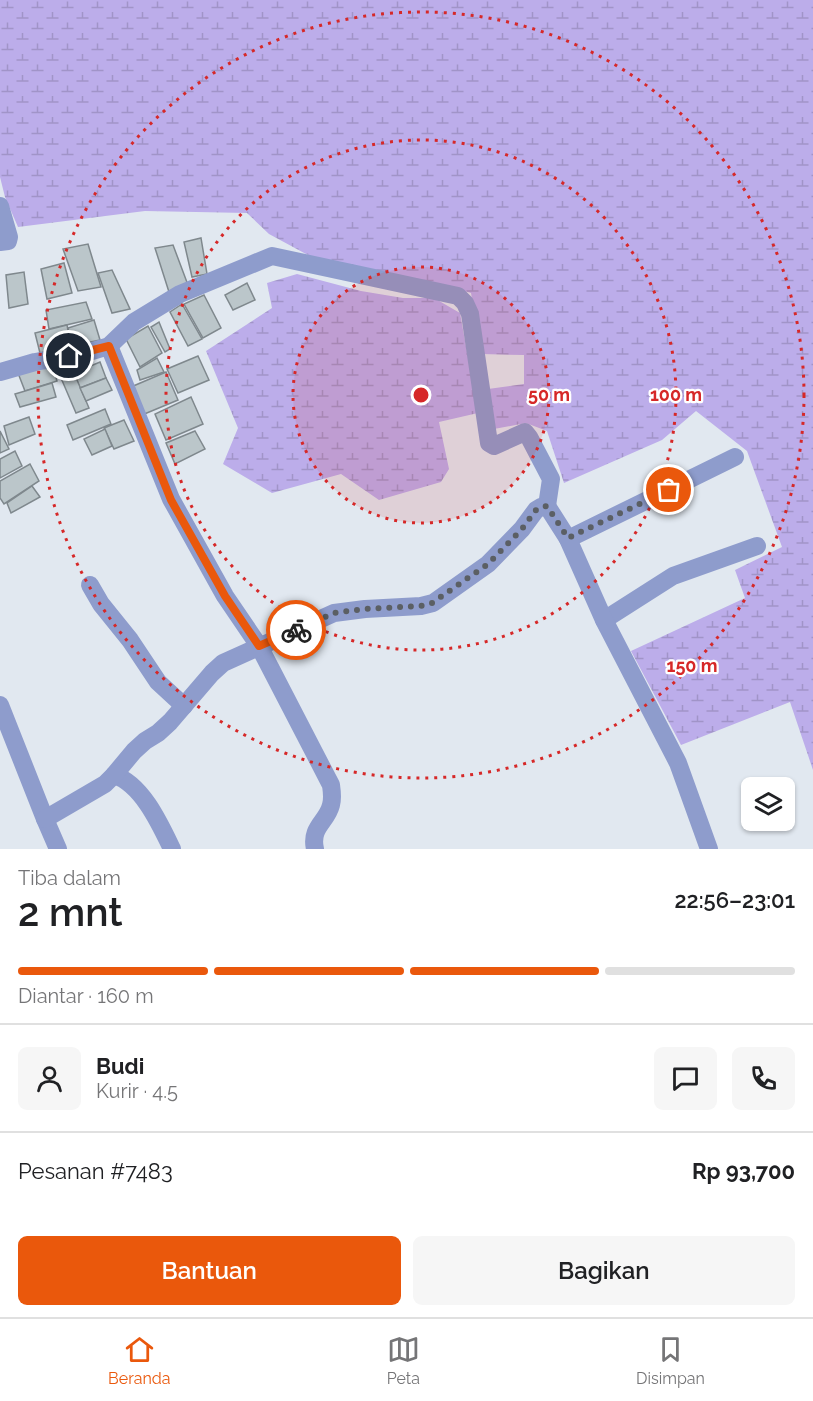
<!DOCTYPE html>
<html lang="id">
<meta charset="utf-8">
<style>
body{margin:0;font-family:Raleway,sans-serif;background:#f6f6f6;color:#202124;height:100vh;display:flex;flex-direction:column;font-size:22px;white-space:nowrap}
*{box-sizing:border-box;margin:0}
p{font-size:20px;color:#757577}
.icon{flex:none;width:33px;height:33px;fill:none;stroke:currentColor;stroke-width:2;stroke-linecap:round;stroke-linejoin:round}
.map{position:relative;height:849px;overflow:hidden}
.side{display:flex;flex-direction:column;background:#fff;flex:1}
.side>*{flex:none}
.tools{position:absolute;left:741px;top:777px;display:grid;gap:12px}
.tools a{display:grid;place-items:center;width:54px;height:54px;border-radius:9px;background:#fff;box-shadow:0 2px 4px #0004;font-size:30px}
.pin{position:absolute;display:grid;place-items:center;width:51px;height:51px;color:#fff;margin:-26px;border:3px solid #fff;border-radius:50%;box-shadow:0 2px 6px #0007}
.courier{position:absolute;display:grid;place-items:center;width:60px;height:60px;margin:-30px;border:4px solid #ea580c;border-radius:50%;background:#fff;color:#222;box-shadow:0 2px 8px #0007}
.head em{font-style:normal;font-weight:600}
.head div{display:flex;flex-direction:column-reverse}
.head{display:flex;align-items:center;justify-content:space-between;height:102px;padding:0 18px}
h1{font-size:39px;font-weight:600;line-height:45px}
.bar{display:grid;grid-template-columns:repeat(4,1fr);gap:9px 6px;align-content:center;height:72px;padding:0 18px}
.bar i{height:8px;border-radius:4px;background:#e0e0e0}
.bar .selected{background:#ea580c}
.bar p{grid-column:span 4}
.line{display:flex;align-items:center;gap:15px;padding:0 18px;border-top:2px solid #e0e0e0}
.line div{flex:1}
.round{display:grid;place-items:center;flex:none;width:63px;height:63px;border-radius:9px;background:#f6f6f6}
.primary-button{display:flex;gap:12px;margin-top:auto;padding:12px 18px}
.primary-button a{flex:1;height:69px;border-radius:9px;background:#ea580c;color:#fff;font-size:24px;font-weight:600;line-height:69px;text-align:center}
.primary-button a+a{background:#f6f6f6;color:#202124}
.dock{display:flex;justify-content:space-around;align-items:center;height:84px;border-top:2px solid #e0e0e0;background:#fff;font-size:16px;color:#757577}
.dock a{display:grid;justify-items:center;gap:3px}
.dock .selected{color:#ea580c}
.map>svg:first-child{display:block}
.wetland{fill:url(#wetland-marsh)}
.building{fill:#bbc6ca;stroke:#7f888d;stroke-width:1.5}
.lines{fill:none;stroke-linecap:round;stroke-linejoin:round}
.minor{stroke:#8e9ccc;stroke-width:18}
.done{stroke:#5b5f64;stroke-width:6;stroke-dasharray:0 10.8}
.route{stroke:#ea580c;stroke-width:8}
.ring{fill:none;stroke:#d62828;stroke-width:3;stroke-dasharray:3 6}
.centre{fill:#d62828;stroke:#fff;stroke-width:3}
.ring-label{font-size:18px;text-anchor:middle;font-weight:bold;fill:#d62828;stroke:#fff;stroke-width:4.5;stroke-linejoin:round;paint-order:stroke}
</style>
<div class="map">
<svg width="813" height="849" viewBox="0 0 813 849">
<defs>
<pattern id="wetland-marsh" width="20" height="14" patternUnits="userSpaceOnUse" patternTransform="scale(1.5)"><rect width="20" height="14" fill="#bcadea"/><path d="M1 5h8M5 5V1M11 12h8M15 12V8" fill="none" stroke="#a194c8"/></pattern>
</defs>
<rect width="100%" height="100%" fill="#e1e8f0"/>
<g class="wetland">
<path d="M0,0H813V770L790,702L681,745L631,651L745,598L735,570L782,547L747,451L696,411L662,440L564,483L547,431L526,423L494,429L488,389L524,384V355L481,354L471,293L439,284L343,270L306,254L269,234L247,213L145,211L18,227L5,197L0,177Z"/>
<path d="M297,274L361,291L403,298H434L460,313L478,413L439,422L449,469L441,482L379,500L341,474L272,493L223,464L238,428L206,351L272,308L267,283Z"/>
</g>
<g class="building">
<path d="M201,238L207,274L192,277L184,242Z"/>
<path d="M88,244L101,287L78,291L63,249Z"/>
<path d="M173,245L188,285L169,292L155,248Z"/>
<path d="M64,263L72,293L47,299L41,269Z"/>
<path d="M112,270L130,309L112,313L98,273Z"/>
<path d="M24,272L28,304L9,308L6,275Z"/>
<path d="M247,283L255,300L233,310L225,295Z"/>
<path d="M204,295L221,328L203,338L184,304Z"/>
<path d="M86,302L92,319L49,329L46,310Z"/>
<path d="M182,304L202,339L188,346L170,312Z"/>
<path d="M94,320L100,340L71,346L68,328Z"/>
<path d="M159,322L170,349L165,352L151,327Z"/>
<path d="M67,325L71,346L40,353L35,333Z"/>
<path d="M148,326L162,353L140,367L126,339Z"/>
<path d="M198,356L209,380L178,393L167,369Z"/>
<path d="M157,358L164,372L140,380L137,370Z"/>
<path d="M100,362L106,378L80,388L74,373Z"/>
<path d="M52,364L57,381L25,391L18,373Z"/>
<path d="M166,372L178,400L142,415L131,387Z"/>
<path d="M74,373L89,408L76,413L61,378Z"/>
<path d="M106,378L112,390L86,401L80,388Z"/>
<path d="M52,383L56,397L20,407L15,394Z"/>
<path d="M191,397L203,424L166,440L155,414Z"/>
<path d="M105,409L111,424L73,440L67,425Z"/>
<path d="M29,417L35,434L9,445L4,426Z"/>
<path d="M124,420L134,441L114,449L104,428Z"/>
<path d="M105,429L112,446L92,455L84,439Z"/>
<path d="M0,431L9,449L0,453Z"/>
<path d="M195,431L205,449L175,464L166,443Z"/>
<path d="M15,451L22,466L0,478V459Z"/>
<path d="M30,464L39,481L4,504L0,498V481Z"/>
<path d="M32,486L40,497L11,513L7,503Z"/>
</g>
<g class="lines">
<g class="minor">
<path d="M0,206L9,237L8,241L0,242"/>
<path d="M109,346L171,499L225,596L259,646L331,785C332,792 333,798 331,805C327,822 310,827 315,849"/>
<path d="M0,372L35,362L86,353L109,346L134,322L180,294L272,256L458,296L465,303L470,314L489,443L494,446L525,432L529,437L551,479L547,506"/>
<path d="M568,539L735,457"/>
<path d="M90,585L101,604L130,640L158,682L184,706"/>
<path d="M604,620L673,576L757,546"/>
<path d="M0,705L45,819L58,849"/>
<path d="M114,775C142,784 160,824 172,849"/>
<path d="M45,819L105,784L114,775L134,751L145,741L158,733L170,722L212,673L223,663L334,613L365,609L421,606L433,603L488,564L522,529L536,510L541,507L547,506L568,539L604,620L678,763L709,849"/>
</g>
</g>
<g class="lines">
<path class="done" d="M296,630L334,613L364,609L421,606L432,603L488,564L522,529L536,510L541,507L547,506L568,538L669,490"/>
<path class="route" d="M69,356L109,346L171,500L225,596L259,646L296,630"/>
</g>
<circle cx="421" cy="395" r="128" fill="#d62828" fill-opacity=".12"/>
<g class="ring">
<circle cx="421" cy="395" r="128"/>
<circle cx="421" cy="395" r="255"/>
<circle cx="421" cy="395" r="383"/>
</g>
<circle cx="421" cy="395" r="9" class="centre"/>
<g class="ring-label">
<text x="549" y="401">50 m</text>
<text x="676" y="401">100 m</text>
<text x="692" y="672">150 m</text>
</g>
</svg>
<div class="tools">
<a><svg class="icon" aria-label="layers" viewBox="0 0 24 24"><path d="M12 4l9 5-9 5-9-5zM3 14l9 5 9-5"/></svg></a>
</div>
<div class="pin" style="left:669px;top:490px;background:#ea580c"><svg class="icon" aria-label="bag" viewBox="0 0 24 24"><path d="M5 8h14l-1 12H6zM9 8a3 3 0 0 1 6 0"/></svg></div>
<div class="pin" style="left:69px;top:356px;background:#1f2937"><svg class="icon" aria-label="home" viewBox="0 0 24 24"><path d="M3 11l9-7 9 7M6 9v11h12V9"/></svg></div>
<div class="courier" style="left:296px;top:630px"><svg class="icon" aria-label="bike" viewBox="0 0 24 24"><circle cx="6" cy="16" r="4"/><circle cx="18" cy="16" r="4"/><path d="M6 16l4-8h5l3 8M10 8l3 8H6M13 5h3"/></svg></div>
</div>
<section class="side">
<div class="head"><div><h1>2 mnt</h1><p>Tiba dalam</p></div><em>22:56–23:01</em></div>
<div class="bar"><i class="selected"></i><i class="selected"></i><i class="selected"></i><i></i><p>Diantar · 160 m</p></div>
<div class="line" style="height:108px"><a class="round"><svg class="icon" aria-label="person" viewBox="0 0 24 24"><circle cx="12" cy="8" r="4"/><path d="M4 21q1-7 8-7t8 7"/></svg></a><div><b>Budi</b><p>Kurir · 4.5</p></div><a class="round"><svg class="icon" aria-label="chat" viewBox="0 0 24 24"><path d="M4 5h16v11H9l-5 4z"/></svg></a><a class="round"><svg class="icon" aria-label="phone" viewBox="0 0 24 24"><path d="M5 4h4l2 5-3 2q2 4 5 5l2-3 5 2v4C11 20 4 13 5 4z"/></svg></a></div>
<div class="line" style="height:78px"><div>Pesanan #7483</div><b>Rp 93,700</b></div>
<div class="primary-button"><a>Bantuan</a><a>Bagikan</a></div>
</section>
<nav class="dock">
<a class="selected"><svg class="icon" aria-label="home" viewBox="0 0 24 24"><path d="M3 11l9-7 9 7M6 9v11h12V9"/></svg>Beranda</a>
<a><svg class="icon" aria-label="map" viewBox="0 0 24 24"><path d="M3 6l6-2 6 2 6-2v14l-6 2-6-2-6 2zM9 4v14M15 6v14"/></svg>Peta</a>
<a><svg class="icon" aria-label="saved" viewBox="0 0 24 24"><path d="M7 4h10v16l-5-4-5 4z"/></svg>Disimpan</a>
</nav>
